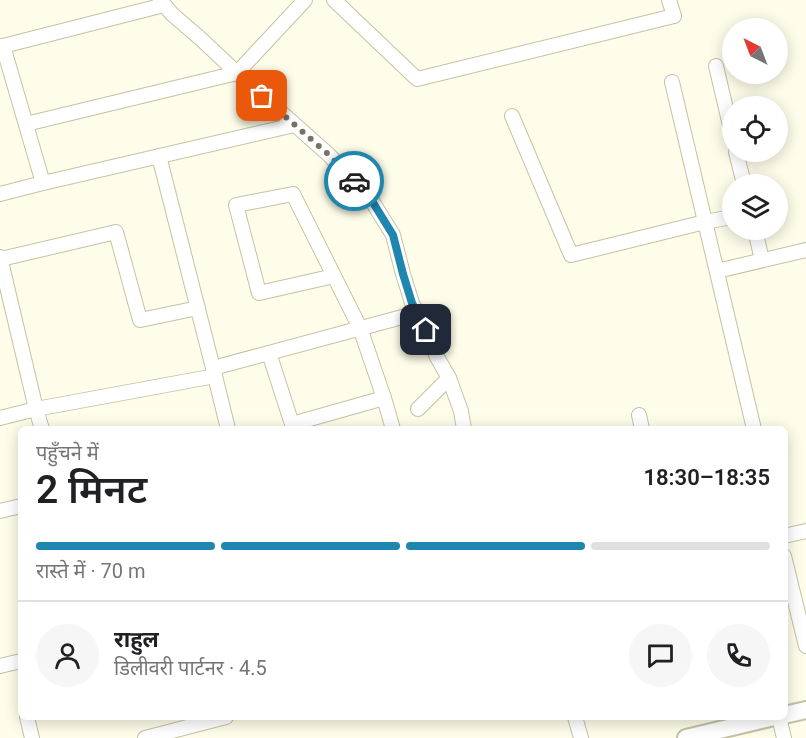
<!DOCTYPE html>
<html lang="hi">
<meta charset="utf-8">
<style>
body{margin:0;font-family:Roboto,"Noto Sans Devanagari",sans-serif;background:#f6f6f6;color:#202124;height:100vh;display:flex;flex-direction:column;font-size:22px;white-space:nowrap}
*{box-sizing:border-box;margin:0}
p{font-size:20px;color:#757577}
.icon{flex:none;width:33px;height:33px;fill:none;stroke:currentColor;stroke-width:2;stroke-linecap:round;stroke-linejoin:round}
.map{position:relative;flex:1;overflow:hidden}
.drawer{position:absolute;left:18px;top:426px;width:770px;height:294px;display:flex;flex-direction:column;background:#fff;border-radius:9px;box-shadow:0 3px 15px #0003}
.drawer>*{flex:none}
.needle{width:39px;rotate:318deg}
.buttons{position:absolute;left:722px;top:18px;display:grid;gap:12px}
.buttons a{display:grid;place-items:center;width:66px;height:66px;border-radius:50%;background:#fff;box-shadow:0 3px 15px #0003;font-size:30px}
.pin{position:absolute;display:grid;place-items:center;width:51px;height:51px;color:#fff;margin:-26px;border-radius:12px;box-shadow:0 3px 9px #0006}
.courier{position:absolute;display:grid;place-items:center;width:60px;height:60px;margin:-30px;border:4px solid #1e86af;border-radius:50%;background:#fff;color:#222;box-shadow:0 2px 8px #0007}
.summary em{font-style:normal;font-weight:600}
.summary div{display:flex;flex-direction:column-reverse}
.summary{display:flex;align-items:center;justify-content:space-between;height:102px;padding:0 18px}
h1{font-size:39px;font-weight:600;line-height:45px}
.bar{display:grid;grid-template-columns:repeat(4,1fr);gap:9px 6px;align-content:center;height:72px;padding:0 18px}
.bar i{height:8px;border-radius:4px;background:#e0e0e0}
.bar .active{background:#1e86af}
.bar p{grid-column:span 4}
.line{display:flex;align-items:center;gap:15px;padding:0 18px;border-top:2px solid #e0e0e0}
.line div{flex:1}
.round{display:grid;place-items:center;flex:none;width:63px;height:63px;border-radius:32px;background:#f6f6f6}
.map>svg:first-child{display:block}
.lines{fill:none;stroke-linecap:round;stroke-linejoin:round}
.minor-casing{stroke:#c5c2a4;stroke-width:16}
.tertiary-casing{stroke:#c5c2a4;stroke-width:20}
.minor{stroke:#fff;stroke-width:14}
.tertiary{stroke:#fff;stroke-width:16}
.done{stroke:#757465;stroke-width:6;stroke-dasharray:0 10.8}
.route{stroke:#1e86af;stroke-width:8}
</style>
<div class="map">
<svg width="806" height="738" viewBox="0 0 806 738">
<rect width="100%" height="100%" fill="#fefdea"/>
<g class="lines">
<defs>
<g id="minor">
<path d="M160,0L172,14L202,40L237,73L329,155L372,201L393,235L403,274L412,303L426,330L437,357L449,378L461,411L464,429"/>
<path d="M334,0L417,79L674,16L669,0"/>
<path d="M0,46H3L43,183L294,125"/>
<path d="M3,46L164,5"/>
<path d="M716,66L732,134"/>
<path d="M672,82L754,429"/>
<path d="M512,116L571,255L705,222L732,217"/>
<path d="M26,124L237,73L305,0"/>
<path d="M736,152L744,184"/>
<path d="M0,194L43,183"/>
<path d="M755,230L762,260"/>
<path d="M0,257L36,409L0,418"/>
<path d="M1,259L116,232L140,320L198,308"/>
<path d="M717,271L806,250"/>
<path d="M269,353L292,424L384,398L360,328L293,194L236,205L259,293L334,276"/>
<path d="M213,368L417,313"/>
<path d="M215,376L228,429"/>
<path d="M384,398L393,429"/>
<path d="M418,409L449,378"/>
<path d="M639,415L642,429"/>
<path d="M42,429L36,409L215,376L159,156"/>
<path d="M0,511L21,506"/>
<path d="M784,536L806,531"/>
<path d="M784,556L806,646"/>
<path d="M0,666L21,661"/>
<path d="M27,717L32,738"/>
<path d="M575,717L581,738"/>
<path d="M779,717L784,738"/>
<path d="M145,738L226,717"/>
</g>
<g id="tertiary">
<path d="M784,715L806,710"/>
<path d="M686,738L774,717"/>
</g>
</defs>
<use href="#minor" class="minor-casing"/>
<use href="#tertiary" class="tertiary-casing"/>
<use href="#minor" class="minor"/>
<use href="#tertiary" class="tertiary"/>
</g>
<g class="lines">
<path class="done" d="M262,96L329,155L354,181"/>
<path class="route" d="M354,181L372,201L393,235L403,274L412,303L426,330"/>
</g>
</svg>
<div class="buttons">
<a><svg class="needle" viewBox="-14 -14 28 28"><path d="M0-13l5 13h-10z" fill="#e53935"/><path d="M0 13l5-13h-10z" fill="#757577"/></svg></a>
<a><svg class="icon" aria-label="locate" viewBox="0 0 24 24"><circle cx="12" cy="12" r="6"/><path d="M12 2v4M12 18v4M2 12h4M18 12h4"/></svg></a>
<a><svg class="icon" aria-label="layers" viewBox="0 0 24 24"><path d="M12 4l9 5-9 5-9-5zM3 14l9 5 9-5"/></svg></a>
</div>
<div class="pin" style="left:262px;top:96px;background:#ea580c"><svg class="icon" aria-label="bag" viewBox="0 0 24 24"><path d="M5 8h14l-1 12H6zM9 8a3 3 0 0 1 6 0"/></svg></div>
<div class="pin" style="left:426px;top:330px;background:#1f2937"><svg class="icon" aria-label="home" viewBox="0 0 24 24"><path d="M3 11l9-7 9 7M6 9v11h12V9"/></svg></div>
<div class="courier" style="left:354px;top:181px"><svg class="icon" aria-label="car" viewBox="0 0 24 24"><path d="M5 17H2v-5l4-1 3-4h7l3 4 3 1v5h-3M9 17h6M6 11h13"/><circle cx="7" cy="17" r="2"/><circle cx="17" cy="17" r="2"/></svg></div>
<section class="drawer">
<div class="summary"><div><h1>2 मिनट</h1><p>पहुँचने में</p></div><em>18:30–18:35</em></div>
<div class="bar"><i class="active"></i><i class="active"></i><i class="active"></i><i></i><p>रास्ते में · 70 m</p></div>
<div class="line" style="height:108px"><a class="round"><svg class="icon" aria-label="person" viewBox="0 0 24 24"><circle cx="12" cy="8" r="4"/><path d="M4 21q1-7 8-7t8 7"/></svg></a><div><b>राहुल</b><p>डिलीवरी पार्टनर · 4.5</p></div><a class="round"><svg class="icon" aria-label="chat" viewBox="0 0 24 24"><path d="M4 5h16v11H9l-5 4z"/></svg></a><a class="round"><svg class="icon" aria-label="phone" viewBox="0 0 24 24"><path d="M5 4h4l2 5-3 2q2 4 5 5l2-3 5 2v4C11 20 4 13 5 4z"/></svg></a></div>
</section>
</div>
